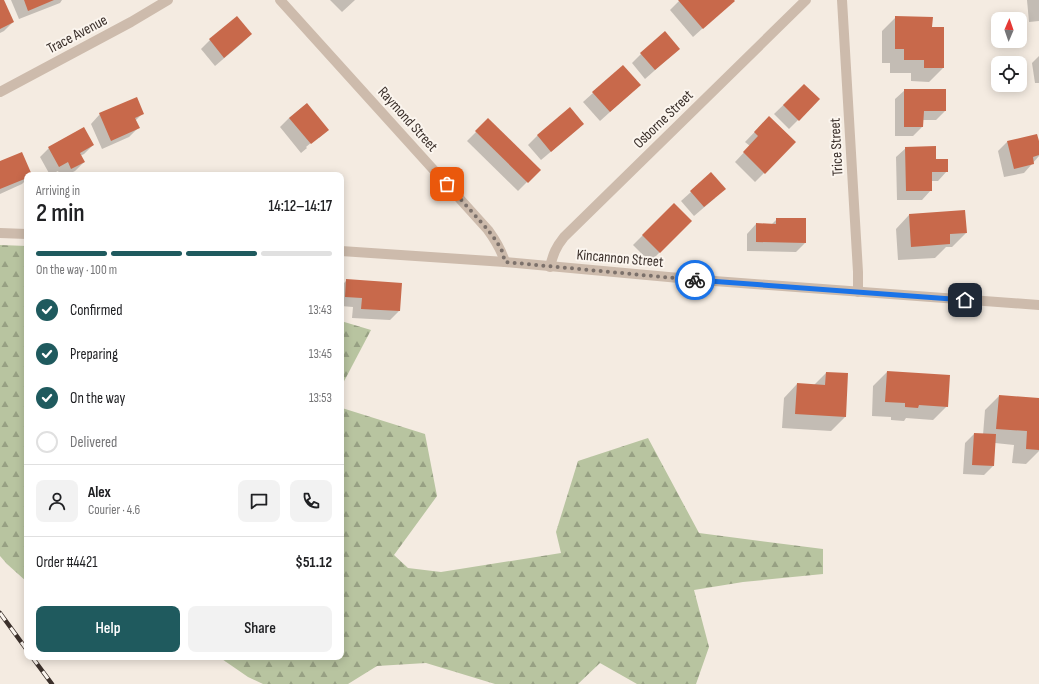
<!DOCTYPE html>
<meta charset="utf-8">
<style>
body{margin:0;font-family:"Sofia Sans Condensed",sans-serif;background:#f2f2f2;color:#202124;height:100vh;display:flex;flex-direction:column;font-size:15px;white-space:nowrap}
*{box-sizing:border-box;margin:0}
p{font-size:13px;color:#757577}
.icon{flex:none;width:22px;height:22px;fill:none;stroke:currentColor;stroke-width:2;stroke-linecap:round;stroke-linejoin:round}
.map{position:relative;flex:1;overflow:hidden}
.panel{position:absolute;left:24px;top:172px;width:320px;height:488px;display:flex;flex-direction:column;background:#fff;border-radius:8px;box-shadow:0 2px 10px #0003}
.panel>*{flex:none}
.needle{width:26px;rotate:2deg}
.controls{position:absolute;left:991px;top:12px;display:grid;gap:8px}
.controls a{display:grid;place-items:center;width:36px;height:36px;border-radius:8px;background:#fff;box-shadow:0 2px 10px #0003;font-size:20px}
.pin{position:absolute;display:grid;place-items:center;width:34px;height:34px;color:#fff;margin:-17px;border-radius:8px;box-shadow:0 2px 6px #0006}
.courier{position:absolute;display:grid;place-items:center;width:40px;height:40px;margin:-20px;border:3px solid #1a73e8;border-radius:50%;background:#fff;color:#222;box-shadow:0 1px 5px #0007}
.overview em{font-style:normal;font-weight:600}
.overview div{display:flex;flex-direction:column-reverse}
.overview{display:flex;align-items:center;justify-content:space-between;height:68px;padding:0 12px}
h1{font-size:26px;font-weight:600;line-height:30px}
.bar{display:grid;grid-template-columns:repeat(4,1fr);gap:6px 4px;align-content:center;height:48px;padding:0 12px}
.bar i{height:5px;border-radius:3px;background:#e0e0e0}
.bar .active{background:#1f5a5e}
.bar p{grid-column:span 4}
.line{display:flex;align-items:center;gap:10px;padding:0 12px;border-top:1px solid #e0e0e0}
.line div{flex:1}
.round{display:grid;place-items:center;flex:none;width:42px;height:42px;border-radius:8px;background:#f2f2f2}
ol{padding:0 12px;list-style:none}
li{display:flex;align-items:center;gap:12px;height:44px}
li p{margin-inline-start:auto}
li .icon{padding:4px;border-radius:50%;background:#1f5a5e;color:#fff;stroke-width:4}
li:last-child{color:#757577}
li i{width:22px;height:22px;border:2px solid #e0e0e0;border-radius:50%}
.cta{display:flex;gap:8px;margin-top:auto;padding:8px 12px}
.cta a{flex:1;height:46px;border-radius:8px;background:#1f5a5e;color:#fff;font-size:16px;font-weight:600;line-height:46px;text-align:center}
.cta a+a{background:#f2f2f2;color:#202124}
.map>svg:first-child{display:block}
.forest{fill:url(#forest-firs)}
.shadow{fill:#0003}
.building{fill:#c8694b}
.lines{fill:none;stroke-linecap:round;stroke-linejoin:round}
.minor{stroke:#cdbbac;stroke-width:10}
.rail-casing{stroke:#3b302b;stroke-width:4.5}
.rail{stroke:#fbf5ee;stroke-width:3;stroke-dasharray:9;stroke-linecap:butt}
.done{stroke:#7c716b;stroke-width:4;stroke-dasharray:0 7.2}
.route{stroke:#1a73e8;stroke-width:5}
.labels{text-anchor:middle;stroke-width:4;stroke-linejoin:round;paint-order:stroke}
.street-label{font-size:15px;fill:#3b302b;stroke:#fbf5ee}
</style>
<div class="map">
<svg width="1039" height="684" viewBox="0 0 1039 684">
<defs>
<pattern id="forest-firs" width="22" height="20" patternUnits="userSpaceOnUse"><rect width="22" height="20" fill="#b8c4a0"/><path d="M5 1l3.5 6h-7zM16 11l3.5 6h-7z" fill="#97a083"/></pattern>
</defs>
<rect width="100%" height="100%" fill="#f4ebe1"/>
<g class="forest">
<path d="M0,245L27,246V582L7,564L0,556Z"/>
<path d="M341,321L371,330L341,387Z"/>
<path d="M341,406L342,408L425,434L437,496L394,555L408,568L441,572L561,553L556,532L578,461L648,438L699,533L823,549V574L743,582L694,590L709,647L696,684H637L600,663L578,684H495L426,663L377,666L348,684H263L248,677L219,657H341Z"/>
</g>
<g class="shadow">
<path d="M0,0H3L13,22L4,31L0,33Z"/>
<path d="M11,0H62L60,3L19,19Z"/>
<path d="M330,0H355L342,12Z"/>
<path d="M680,0H732L733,1L693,37L670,10Z"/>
<path d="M1027,0H1039V21L1029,22Z"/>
<path d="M896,17L943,68L929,82L911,81V73H890V63H882V31Z"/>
<path d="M236,18L251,34L242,43L215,66L201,49L210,40Z"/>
<path d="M679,49L645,79L632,63L641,54Z"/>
<path d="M1039,56V83H1035L1032,63Z"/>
<path d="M804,85L819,99L789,129L774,114Z"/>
<path d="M905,90H945V111L936,120H923L922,127L913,136H895V99Z"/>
<path d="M593,93L630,94L600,121L583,102Z"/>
<path d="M306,104L328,130L319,138V136L306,147L307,148L301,153L280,127L289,118Z"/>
<path d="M570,109L583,124L573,133L541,160L528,145L537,136Z"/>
<path d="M143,113L135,121L138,128L129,137L102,149L91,124L100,114Z"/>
<path d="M769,117L795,142L755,182L735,162L750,146L745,142Z"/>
<path d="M488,120L539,170L518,191L467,141Z"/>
<path d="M1007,142L1039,145V156L1024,173L1004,177L998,151Z"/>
<path d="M93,145L84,154L80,156L84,162L75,171L67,175H60L58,171L50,175L40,157L49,148Z"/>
<path d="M906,148L935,160L947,171L938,181H931V190L922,200H897L896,157Z"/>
<path d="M0,163L31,175H27V179L22,184L0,194Z"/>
<path d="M711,174L715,198L694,216L681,201Z"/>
<path d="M674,204L691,221L650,262L633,245Z"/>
<path d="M909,215L966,233L952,247H946L935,258L898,260L896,229Z"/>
<path d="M777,219L805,243L796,252L747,251V234L756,224L771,225Z"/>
<path d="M347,280L401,284L399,311L390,320L352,318L353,307L341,306V286Z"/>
<path d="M887,372L947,406L933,420L906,418L904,421L891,420V417L872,416L873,386Z"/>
<path d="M826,373L845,417L831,431L782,428L784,398L797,384L814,385Z"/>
<path d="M999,396L1039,399V451L1026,464L1012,463L1014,445L995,443L993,466L984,475L963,474L965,443L974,434L983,435L985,410Z"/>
</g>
<g class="building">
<path d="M0,0H4L14,22L0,29Z"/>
<path d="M24,0H54L28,11Z"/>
<path d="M678,0H734L735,1L703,29Z"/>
<path d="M237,16L252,34L224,58L209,39Z"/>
<path d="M895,16L933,17L932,27H944V68H924V60H904V49H895Z"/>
<path d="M665,31L680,49L655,70L640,53Z"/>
<path d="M623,65L641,85L610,112L592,92Z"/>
<path d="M804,84L820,99L799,121L783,105Z"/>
<path d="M904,89H946V111H924L923,127H904Z"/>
<path d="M137,97L144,114L135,118L140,128L111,141L99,113Z"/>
<path d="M307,103L329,130L311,144L289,118Z"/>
<path d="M570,107L584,124L551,152L537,135Z"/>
<path d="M769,116L796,142L765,174L743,152L758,136L754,132Z"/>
<path d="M488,118L541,170L528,183L475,131Z"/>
<path d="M84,127L94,145L80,153L85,162L71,169L68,162L59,167L48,147Z"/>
<path d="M1037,134L1039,141V155L1033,157L1034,164L1014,169L1007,141Z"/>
<path d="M936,146V159H948V172H932V191H906L905,147Z"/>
<path d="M22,152L32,175H27V178L0,189V161Z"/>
<path d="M711,172L726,189L704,207L690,191Z"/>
<path d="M674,203L692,221L660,253L642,235Z"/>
<path d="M965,210L967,233L950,234V244L911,247L909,214Z"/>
<path d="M776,218H806V243L756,242V223L776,224Z"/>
<path d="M346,279L402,283L400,311L361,309L362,298L345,297Z"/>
<path d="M887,371L950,375L948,407L919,405L918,408L905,407V403L885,402Z"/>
<path d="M826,372L848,373L846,417L795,414L797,383L825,385Z"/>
<path d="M999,395L1039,398V450L1026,449L1027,431L996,429Z"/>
<path d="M974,433L996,434L994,466L972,465Z"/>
</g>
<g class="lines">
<g class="minor">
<path d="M280,0L488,230C496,241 501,249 505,262"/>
<path d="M842,0L858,272V292"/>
<path d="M0,92L131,22L168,0"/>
<path d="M0,233L27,234"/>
<path d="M341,251L505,262L701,280L1039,305"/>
<path d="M550,267C553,254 556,247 564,237L806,0"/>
</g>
<defs>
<g id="rail">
<path d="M0,613L27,650"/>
<path d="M32,657L52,684"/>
</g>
</defs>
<use href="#rail" class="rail-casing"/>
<use href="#rail" class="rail"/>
</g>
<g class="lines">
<path class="done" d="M447,184L488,230L497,242L502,251L505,262L695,280"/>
<path class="route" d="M695,280L965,300"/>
</g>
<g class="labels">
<g class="street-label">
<text transform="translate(77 34) rotate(-28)" y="5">Trace Avenue</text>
<text transform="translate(408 119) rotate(48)" y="5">Raymond Street</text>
<text transform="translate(663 119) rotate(-44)" y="5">Osborne Street</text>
<text transform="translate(836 147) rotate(-93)" y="5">Trice Street</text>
<text transform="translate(620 258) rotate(5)" y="5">Kincannon Street</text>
</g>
</g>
</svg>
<div class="controls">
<a><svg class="needle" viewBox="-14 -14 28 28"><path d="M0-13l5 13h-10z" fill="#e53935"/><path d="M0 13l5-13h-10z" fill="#757577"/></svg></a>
<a><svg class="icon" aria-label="locate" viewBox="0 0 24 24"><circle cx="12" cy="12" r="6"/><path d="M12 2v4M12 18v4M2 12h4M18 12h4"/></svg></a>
</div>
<div class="pin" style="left:447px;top:184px;background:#ea580c"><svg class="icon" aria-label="bag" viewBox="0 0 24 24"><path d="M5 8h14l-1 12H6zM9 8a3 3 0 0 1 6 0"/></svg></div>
<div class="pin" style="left:965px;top:300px;background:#1f2937"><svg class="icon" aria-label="home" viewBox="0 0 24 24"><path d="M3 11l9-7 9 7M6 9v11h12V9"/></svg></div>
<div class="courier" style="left:695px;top:280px"><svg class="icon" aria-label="bike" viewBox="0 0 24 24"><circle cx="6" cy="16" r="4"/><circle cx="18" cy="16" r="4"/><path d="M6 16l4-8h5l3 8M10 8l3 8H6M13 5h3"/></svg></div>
<section class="panel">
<div class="overview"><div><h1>2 min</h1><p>Arriving in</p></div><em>14:12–14:17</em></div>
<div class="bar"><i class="active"></i><i class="active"></i><i class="active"></i><i></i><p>On the way · 100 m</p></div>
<ol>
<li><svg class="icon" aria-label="check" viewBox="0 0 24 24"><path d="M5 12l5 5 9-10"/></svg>Confirmed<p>13:43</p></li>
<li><svg class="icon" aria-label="check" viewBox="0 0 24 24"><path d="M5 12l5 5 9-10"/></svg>Preparing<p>13:45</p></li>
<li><svg class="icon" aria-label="check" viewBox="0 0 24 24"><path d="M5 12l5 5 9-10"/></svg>On the way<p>13:53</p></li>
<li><i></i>Delivered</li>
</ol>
<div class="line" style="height:72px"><a class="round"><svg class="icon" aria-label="person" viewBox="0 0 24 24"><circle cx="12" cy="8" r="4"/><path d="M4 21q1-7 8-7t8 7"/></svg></a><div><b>Alex</b><p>Courier · 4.6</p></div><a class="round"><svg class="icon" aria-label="chat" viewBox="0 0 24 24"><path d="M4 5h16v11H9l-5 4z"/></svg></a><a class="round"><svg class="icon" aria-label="phone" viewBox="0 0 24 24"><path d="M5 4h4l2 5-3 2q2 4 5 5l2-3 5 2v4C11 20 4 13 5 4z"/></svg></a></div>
<div class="line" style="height:52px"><div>Order #4421</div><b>$51.12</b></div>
<div class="cta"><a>Help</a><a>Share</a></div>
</section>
</div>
